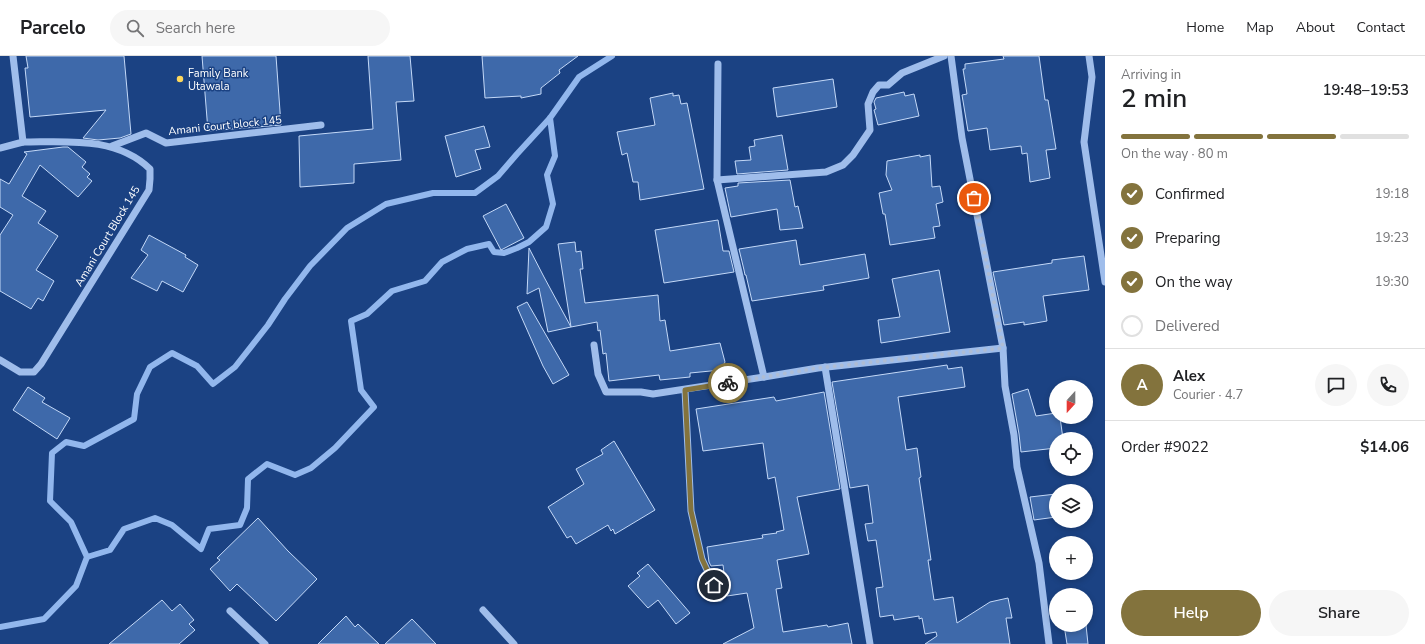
<!DOCTYPE html>
<meta charset="utf-8">
<style>
body{margin:0;font-family:"Nunito Sans",sans-serif;background:#f6f6f6;color:#202124;height:100vh;display:flex;flex-direction:column;font-size:15px;white-space:nowrap}
*{box-sizing:border-box;margin:0}
p{font-size:13px;color:#757577}
.icon{flex:none;width:22px;height:22px;fill:none;stroke:currentColor;stroke-width:2;stroke-linecap:round;stroke-linejoin:round}
.map{position:relative;flex:1;overflow:hidden}
.sheet{display:flex;flex-direction:column;background:#fff;width:320px}
.sheet>*{flex:none}
.needle{width:26px;rotate:201deg}
.fabs{position:absolute;left:1049px;top:324px;display:grid;gap:8px}
.fabs a{display:grid;place-items:center;width:44px;height:44px;border-radius:50%;background:#fff;box-shadow:0 2px 6px #0003;font-size:20px}
.pin{position:absolute;display:grid;place-items:center;width:34px;height:34px;color:#fff;margin:-17px;border:2px solid #fff;border-radius:50%;box-shadow:0 1px 4px #0007}
.courier{position:absolute;display:grid;place-items:center;width:40px;height:40px;margin:-20px;border:3px solid #83733d;border-radius:50%;background:#fff;color:#222;box-shadow:0 1px 5px #0007}
.head em{font-style:normal;font-weight:600}
.head div{display:flex;flex-direction:column-reverse}
.head{display:flex;align-items:center;justify-content:space-between;height:68px;padding:0 16px}
h1{font-size:26px;font-weight:600;line-height:30px}
.bar{display:grid;grid-template-columns:repeat(4,1fr);gap:6px 4px;align-content:center;height:48px;padding:0 16px}
.bar i{height:5px;border-radius:3px;background:#e0e0e0}
.bar .current{background:#83733d}
.bar p{grid-column:span 4}
.line{display:flex;align-items:center;gap:10px;padding:0 16px;border-top:1px solid #e0e0e0}
.line div{flex:1}
.round{display:grid;place-items:center;flex:none;width:42px;height:42px;border-radius:21px;background:#f6f6f6}
ol{padding:0 16px;list-style:none}
li{display:flex;align-items:center;gap:12px;height:44px}
li p{margin-inline-start:auto}
li .icon{padding:4px;border-radius:50%;background:#83733d;color:#fff;stroke-width:4}
li:last-child{color:#757577}
li i{width:22px;height:22px;border:2px solid #e0e0e0;border-radius:50%}
.action{display:flex;gap:8px;margin-top:auto;padding:8px 16px}
.action a{flex:1;height:46px;border-radius:24px;background:#83733d;color:#fff;font-size:16px;font-weight:600;line-height:46px;text-align:center}
.action a+a{background:#f6f6f6;color:#202124}
header{display:flex;align-items:center;gap:24px;box-sizing:border-box;height:56px;padding:0 20px;background:#fff;border-bottom:1px solid #e0e0e0}
header strong{font-size:19px}
nav{display:flex;gap:22px;margin-inline-start:auto;font-size:14px}
.search{width:280px;height:36px;background:#f6f6f6;display:flex;align-items:center;gap:10px;box-sizing:border-box;padding:0 14px;border-radius:22px;color:#757577;font-size:15px}
main{display:flex;flex:1;min-height:0}
.map>svg:first-child{display:block}
.lines{fill:none;stroke-linecap:round;stroke-linejoin:round}
.stream{stroke:#92b7ed;stroke-width:6}
.building{fill:#3e69aa;stroke:#c4d9f8}
.minor{stroke:#9fbdeb;stroke-width:7}
.done{stroke:#afbdd4;stroke-width:4;stroke-dasharray:0 7.2}
.route{stroke:#83733d;stroke-width:5}
.poi-dot{fill:#fdd75c;stroke:#1b4283;stroke-width:1.5}
.labels{text-anchor:middle;stroke-width:3;stroke-linejoin:round;paint-order:stroke}
.poi-label{font-size:11px;fill:#fff;stroke:#1b4283;text-anchor:start}
.street-label{font-size:11px;fill:#fff;stroke:#1b4283}
</style>
<header>
<strong>Parcelo</strong>
<div class="search"><svg class="icon" aria-label="search" viewBox="0 0 24 24"><circle cx="10" cy="10" r="6"/><path d="M15 15l6 6"/></svg>Search here</div>
<nav><a>Home</a><a>Map</a><a>About</a><a>Contact</a></nav>
</header>
<main>
<div class="map">
<svg width="1105" height="588" viewBox="0 0 1105 588">
<rect width="100%" height="100%" fill="#1b4283"/>
<g class="lines">
<g class="stream">
<path d="M87,501L110,494L124,473L155,462L172,469L201,493L209,473L240,469L247,452L248,423L267,408L295,419L311,412L335,392L374,351L361,334L351,265L367,258L392,235L425,225L442,206L467,193L489,188L494,196L504,197L517,192L529,186L546,171L553,148L547,119L555,100L550,62"/>
<path d="M0,571L44,563L76,530L87,501L71,466L50,445L52,397L66,386L84,390L134,363L137,338L150,311L172,297L197,310L213,328L235,311L268,269L285,243L310,210L347,172L386,148L433,137H475L498,120L517,98L550,62L579,21L612,0"/>
</g>
</g>
<g class="building">
<path d="M26,0H124L131,78L120,82L98,84L83,82L106,54L30,61L25,12H28Z"/>
<path d="M202,0H276L281,69L208,75Z"/>
<path d="M368,0H410L414,45L396,46L401,104L354,108V127L300,131L299,80L373,73Z"/>
<path d="M482,0H578L559,14L560,17L541,32V38L521,42V40L485,42Z"/>
<path d="M1003,0H1039L1045,44H1048L1056,93L1046,94L1050,122L1030,126L1027,97L1022,98L1021,90L990,94L987,72L968,75L962,39L967,38L963,13H965V8L1004,3Z"/>
<path d="M833,23L837,51L777,61L773,32Z"/>
<path d="M904,36L905,40L914,38L919,60L878,69L874,54L876,53L874,46L876,42Z"/>
<path d="M673,37V40L679,39L681,48L687,47L704,133L640,144L638,126H633L627,97L622,99L617,76L655,69L650,42Z"/>
<path d="M484,70L490,91L475,94L481,113L456,121L445,80Z"/>
<path d="M782,79L788,114L737,118L735,105L751,104L749,91L755,90L754,84Z"/>
<path d="M63,91H68L86,106L82,111L90,118L87,121L92,125L78,141L40,109L22,140L46,155L38,167L58,180L36,214L54,225L43,245L38,242L31,253L0,235V179L13,159L0,151V123L9,128L27,98L24,96Z"/>
<path d="M920,99V101L930,99L932,131L940,130L943,146L936,148L940,170L933,171L935,182L890,189L885,158H883L879,137L892,134L886,119L887,105Z"/>
<path d="M790,124L795,151L798,150L803,172L780,174L777,153L731,161L725,132L738,130V127Z"/>
<path d="M506,148L524,182L501,194L483,160Z"/>
<path d="M718,164L723,195H729L734,216L664,227L655,174Z"/>
<path d="M149,179L186,199L185,201L198,209L183,236L162,225L157,235L131,222L148,199L141,194Z"/>
<path d="M796,184L800,209L865,198L869,222L823,230L824,234L752,245L746,219H745L744,214L739,193Z"/>
<path d="M575,186L576,196L581,195L583,213H580L585,247L658,239L660,265L665,264L670,295L720,287L725,306L721,314L690,317V321L660,324L659,319L609,325L606,297L603,298L600,274L598,275L597,266L571,271L558,188Z"/>
<path d="M529,192L544,221L571,271L548,276L539,232L527,238Z"/>
<path d="M1084,200L1089,234L1043,240L1047,265L1024,269V266L1004,269L993,216L1052,207V204Z"/>
<path d="M939,214L950,276L881,287L878,264L900,261L892,223Z"/>
<path d="M527,246L569,319L553,328L543,310L517,251Z"/>
<path d="M947,309L948,313L962,311L965,331L898,341L906,394L917,392L921,421L919,422L931,504H928L934,544L953,541L957,567L990,546L1008,542L1012,562H1006L1010,588H925L937,580L936,576L925,578L922,562L919,563V560L894,564L893,559L880,561L876,532L883,531L876,484L868,485L865,468L873,467L868,429L850,432L832,326Z"/>
<path d="M28,331L45,342L42,346L70,362L57,383L13,354Z"/>
<path d="M1028,333L1036,360L1056,357V361H1060L1063,383H1056V392L1021,396L1019,378L1012,338Z"/>
<path d="M824,336L840,433L797,441L809,498L777,504L782,532L776,533L783,576L827,569L828,571L848,567L852,588H723L754,572L747,537L727,540L723,509L711,510L709,506L707,491L763,482L762,479L777,477L776,476L784,474L775,421L768,423L763,387L703,395L696,353L774,341L776,345Z"/>
<path d="M614,385L655,454L615,478L613,473L611,475L608,469L576,488L571,480L567,482L548,451L584,428L576,413L603,398L601,394Z"/>
<path d="M1056,438V461L1034,464L1030,441Z"/>
<path d="M258,462L288,495L317,523L276,565L237,528L230,535L210,513L220,504L217,502Z"/>
<path d="M648,508L690,557L676,568L658,544L648,552L628,530L640,520L637,517Z"/>
<path d="M162,544L172,555L180,548L194,564L189,568L195,574L179,588H109Z"/>
<path d="M346,560L355,571L358,568L379,588H318Z"/>
<path d="M412,563L436,588H385Z"/>
<path d="M1064,569H1086L1088,588H1067Z"/>
</g>
<g class="lines">
<g class="minor">
<path d="M951,0L962,82L1003,292L1005,330L1014,379L1017,411L1039,507L1049,588"/>
<path d="M1089,0L1092,21L1084,86L1105,226"/>
<path d="M718,8L717,124L764,321"/>
<path d="M112,90L146,77L166,87L321,69"/>
<path d="M0,92L23,86L13,0"/>
<path d="M717,124L826,116L843,109L853,99L870,74L868,48L873,36L879,29H888L902,17L944,0"/>
<path d="M594,289L598,318L606,336H641L653,338L764,321L818,312L1003,292"/>
<path d="M0,304L20,316H34L41,308L149,134L150,123V113C116,80 66,86 23,86"/>
<path d="M825,311L870,588"/>
<path d="M685,334L691,455L702,503L720,542"/>
<path d="M483,554L514,588"/>
<path d="M230,555L265,588"/>
</g>
</g>
<g class="lines">
<path class="done" d="M728,327L818,312L1003,292L974,142"/>
<path class="route" d="M714,529L702,503L691,455L685,334L728,327"/>
</g>
<circle class="poi-dot" cx="180" cy="23" r="4"/>
<g class="labels">
<g class="poi-label">
<text x="188" y="21">Family Bank<tspan x="188" dy="13">Utawala</tspan></text>
</g>
<g class="street-label">
<text transform="translate(225 69) rotate(-6)" y="4">Amani Court block 145</text>
<text transform="translate(107 180) rotate(-59)" y="4">Amani Court Block 145</text>
</g>
</g>
</svg>
<div class="fabs">
<a><svg class="needle" viewBox="-14 -14 28 28"><path d="M0-13l5 13h-10z" fill="#e53935"/><path d="M0 13l5-13h-10z" fill="#757577"/></svg></a>
<a><svg class="icon" aria-label="locate" viewBox="0 0 24 24"><circle cx="12" cy="12" r="6"/><path d="M12 2v4M12 18v4M2 12h4M18 12h4"/></svg></a>
<a><svg class="icon" aria-label="layers" viewBox="0 0 24 24"><path d="M12 4l9 5-9 5-9-5zM3 14l9 5 9-5"/></svg></a>
<a>+</a>
<a>−</a>
</div>
<div class="pin" style="left:974px;top:142px;background:#ea580c"><svg class="icon" aria-label="bag" viewBox="0 0 24 24"><path d="M5 8h14l-1 12H6zM9 8a3 3 0 0 1 6 0"/></svg></div>
<div class="pin" style="left:714px;top:529px;background:#1f2937"><svg class="icon" aria-label="home" viewBox="0 0 24 24"><path d="M3 11l9-7 9 7M6 9v11h12V9"/></svg></div>
<div class="courier" style="left:728px;top:327px"><svg class="icon" aria-label="bike" viewBox="0 0 24 24"><circle cx="6" cy="16" r="4"/><circle cx="18" cy="16" r="4"/><path d="M6 16l4-8h5l3 8M10 8l3 8H6M13 5h3"/></svg></div>
</div>
<section class="sheet">
<div class="head"><div><h1>2 min</h1><p>Arriving in</p></div><em>19:48–19:53</em></div>
<div class="bar"><i class="current"></i><i class="current"></i><i class="current"></i><i></i><p>On the way · 80 m</p></div>
<ol>
<li><svg class="icon" aria-label="check" viewBox="0 0 24 24"><path d="M5 12l5 5 9-10"/></svg>Confirmed<p>19:18</p></li>
<li><svg class="icon" aria-label="check" viewBox="0 0 24 24"><path d="M5 12l5 5 9-10"/></svg>Preparing<p>19:23</p></li>
<li><svg class="icon" aria-label="check" viewBox="0 0 24 24"><path d="M5 12l5 5 9-10"/></svg>On the way<p>19:30</p></li>
<li><i></i>Delivered</li>
</ol>
<div class="line" style="height:72px"><b class="round" style="background:#83733d;color:#fff">A</b><div><b>Alex</b><p>Courier · 4.7</p></div><a class="round"><svg class="icon" aria-label="chat" viewBox="0 0 24 24"><path d="M4 5h16v11H9l-5 4z"/></svg></a><a class="round"><svg class="icon" aria-label="phone" viewBox="0 0 24 24"><path d="M5 4h4l2 5-3 2q2 4 5 5l2-3 5 2v4C11 20 4 13 5 4z"/></svg></a></div>
<div class="line" style="height:52px"><div>Order #9022</div><b>$14.06</b></div>
<div class="action"><a>Help</a><a>Share</a></div>
</section>
</main>
